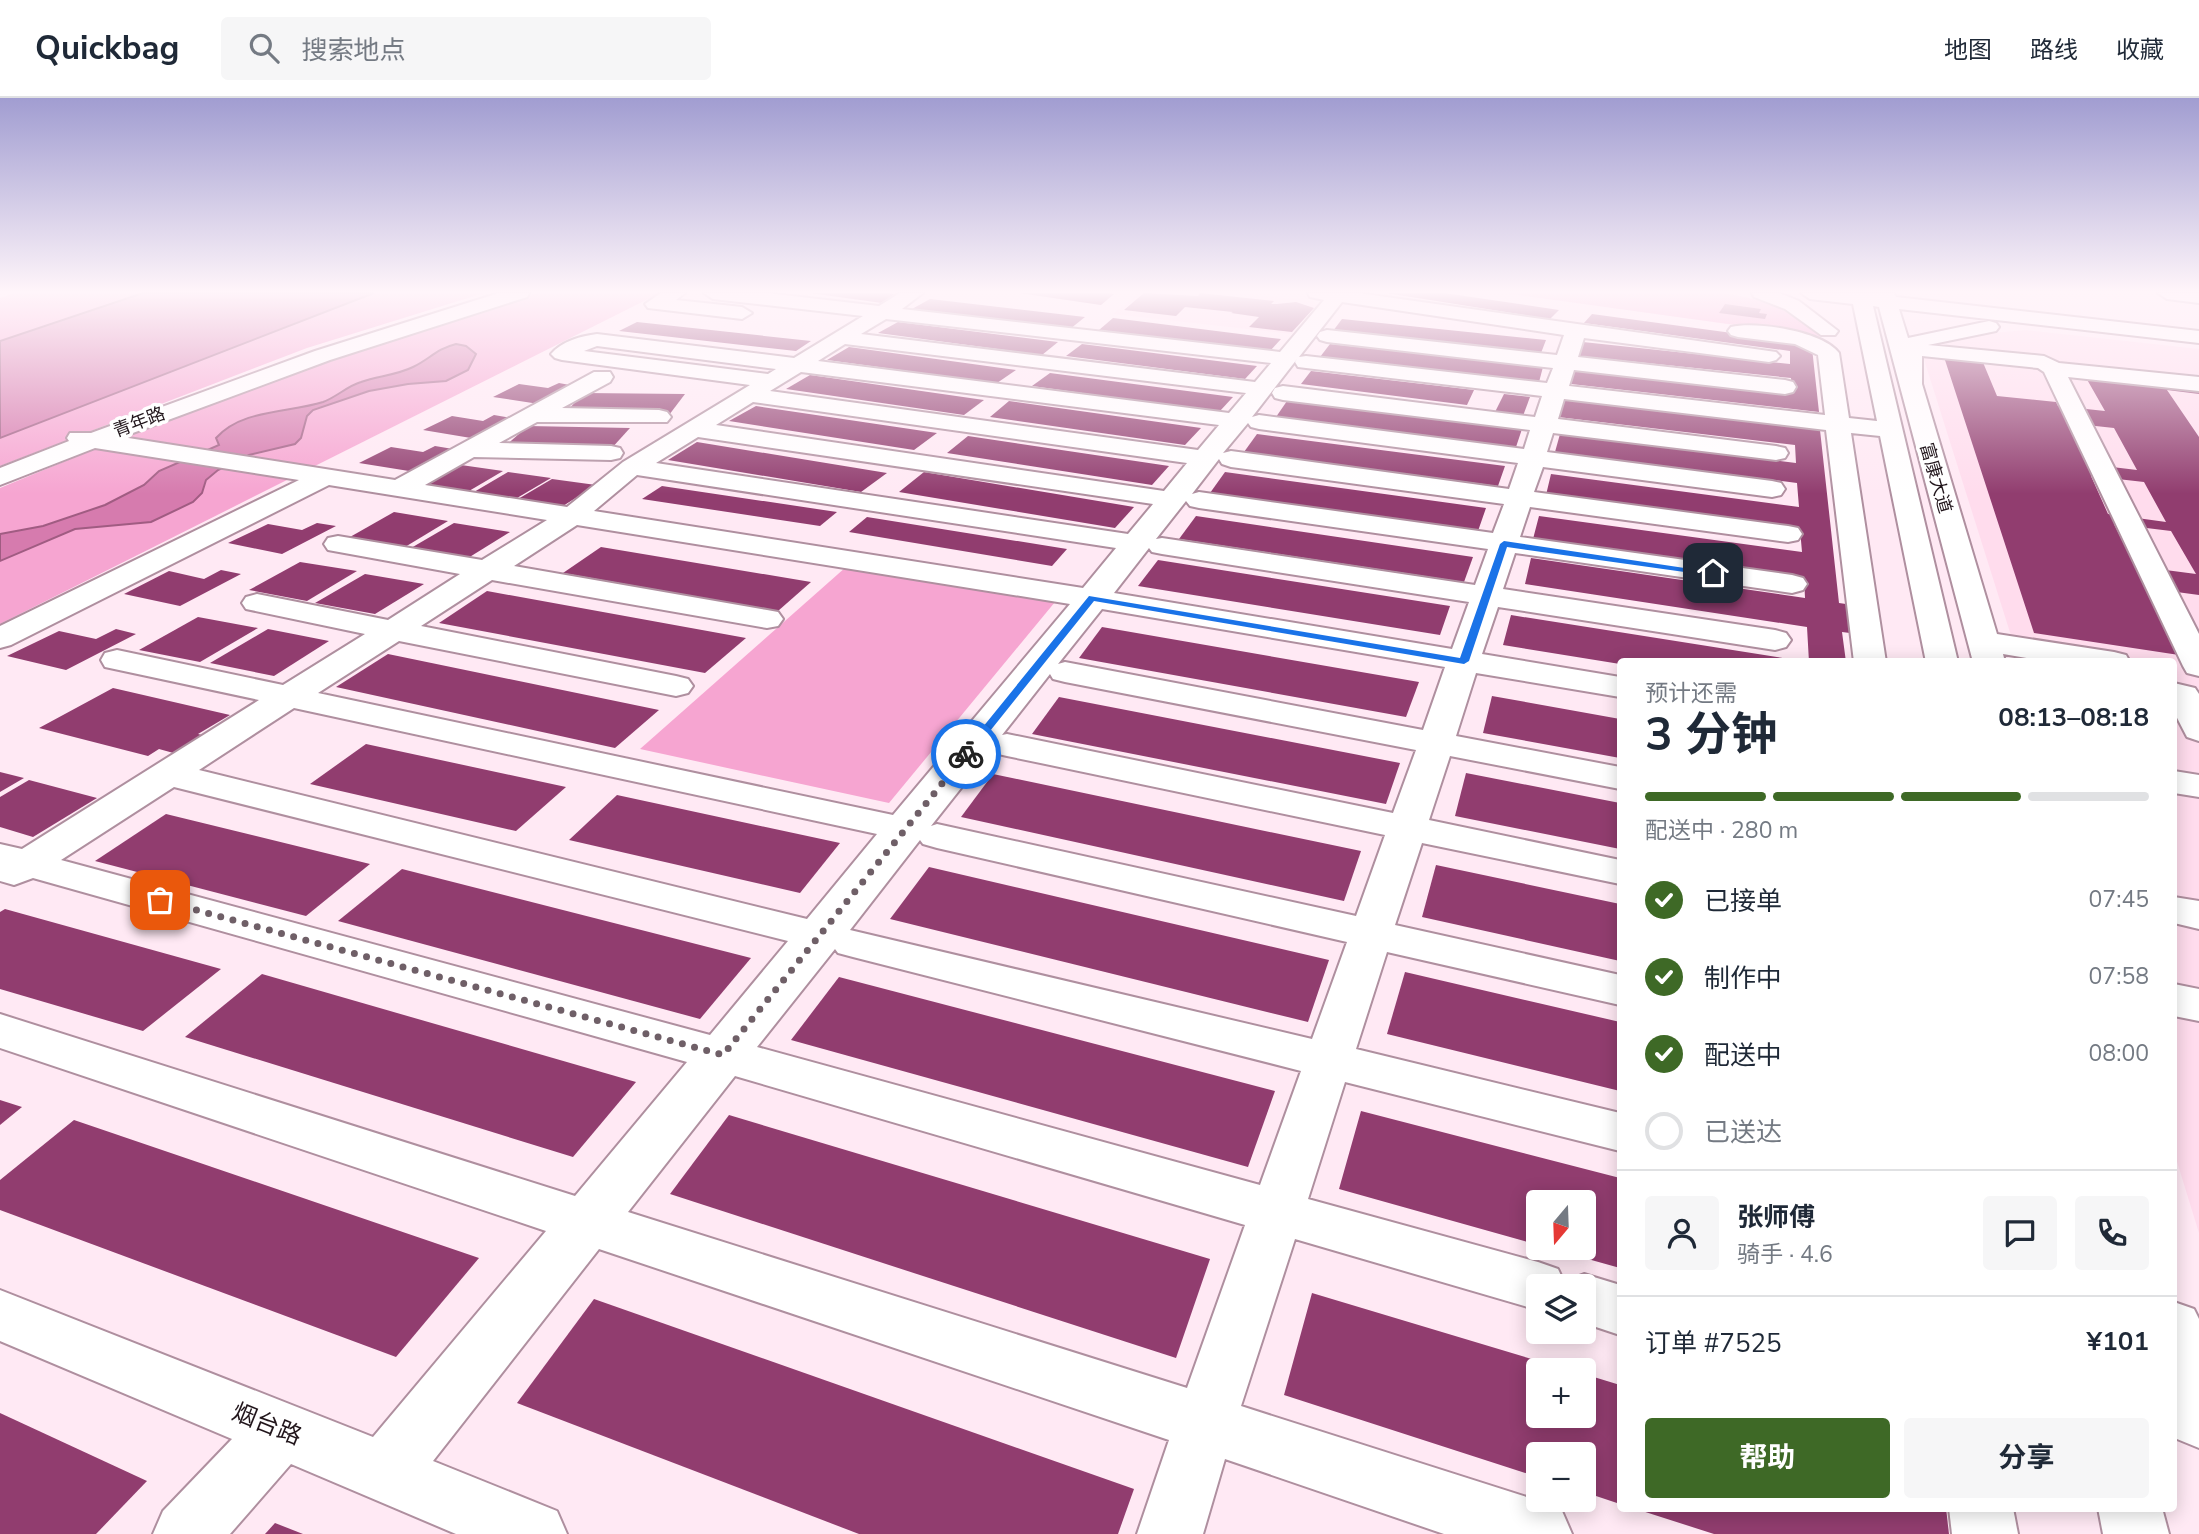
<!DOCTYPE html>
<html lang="zh">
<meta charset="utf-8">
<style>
body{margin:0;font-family:"Nunito Sans","Noto Sans SC",sans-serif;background:#f6f6f7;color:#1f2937;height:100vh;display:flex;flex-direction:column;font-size:26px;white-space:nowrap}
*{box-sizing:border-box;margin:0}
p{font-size:23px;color:#747a83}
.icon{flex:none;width:38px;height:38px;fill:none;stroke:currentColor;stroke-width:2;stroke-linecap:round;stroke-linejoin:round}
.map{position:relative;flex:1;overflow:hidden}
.side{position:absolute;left:1617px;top:560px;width:560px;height:854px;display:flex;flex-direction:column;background:#fff;border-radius:7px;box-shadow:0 4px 18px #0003}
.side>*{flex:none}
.needle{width:46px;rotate:199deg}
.controls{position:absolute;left:1526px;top:1092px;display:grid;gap:14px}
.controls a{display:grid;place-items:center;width:70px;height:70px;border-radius:7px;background:#fff;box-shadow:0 4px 18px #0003;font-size:35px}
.pin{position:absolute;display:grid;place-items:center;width:60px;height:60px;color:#fff;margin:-30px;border-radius:14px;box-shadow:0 4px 10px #0006}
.courier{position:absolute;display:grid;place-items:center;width:70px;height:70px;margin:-35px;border:5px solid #1a73e8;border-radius:50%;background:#fff;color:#222;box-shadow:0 2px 9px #0007}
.summary em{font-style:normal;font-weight:700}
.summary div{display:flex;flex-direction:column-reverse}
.summary{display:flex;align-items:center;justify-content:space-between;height:119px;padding:0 28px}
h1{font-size:46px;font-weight:700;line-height:52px}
.bar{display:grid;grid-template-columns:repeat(4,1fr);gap:10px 7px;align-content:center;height:84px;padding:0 28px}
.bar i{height:9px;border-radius:5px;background:#e0e1e3}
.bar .active{background:#3e6926}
.bar p{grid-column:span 4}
.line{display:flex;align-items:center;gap:18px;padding:0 28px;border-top:2px solid #e0e1e3}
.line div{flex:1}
.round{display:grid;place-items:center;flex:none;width:74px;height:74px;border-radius:7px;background:#f6f6f7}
ol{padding:0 28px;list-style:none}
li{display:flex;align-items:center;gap:21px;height:77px}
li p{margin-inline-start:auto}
li .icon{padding:7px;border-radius:50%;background:#3e6926;color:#fff;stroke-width:4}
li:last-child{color:#747a83}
li i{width:38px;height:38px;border:4px solid #e0e1e3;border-radius:50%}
.primary-button{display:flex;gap:14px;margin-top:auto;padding:14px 28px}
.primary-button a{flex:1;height:80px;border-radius:7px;background:#3e6926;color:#fff;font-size:28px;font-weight:700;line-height:80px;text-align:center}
.primary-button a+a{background:#f6f6f7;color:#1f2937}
header{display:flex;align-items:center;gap:42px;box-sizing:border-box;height:98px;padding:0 35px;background:#fff;border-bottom:2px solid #e0e1e3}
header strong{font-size:33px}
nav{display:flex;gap:38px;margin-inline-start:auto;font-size:24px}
.search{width:490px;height:63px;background:#f6f6f7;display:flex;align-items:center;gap:18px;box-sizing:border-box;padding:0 24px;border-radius:7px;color:#747a83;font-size:26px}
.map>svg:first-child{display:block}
.built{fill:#ffdced}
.green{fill:#f6a5d1}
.water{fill:#d67bae;stroke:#a05c82;stroke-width:2}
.building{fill:#913d6f;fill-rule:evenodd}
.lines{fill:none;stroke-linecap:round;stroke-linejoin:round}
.minor-casing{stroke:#af8f9f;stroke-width:4}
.minor{fill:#fff;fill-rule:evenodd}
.route{fill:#1a73e8}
.done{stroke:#6f5f67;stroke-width:7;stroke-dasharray:0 12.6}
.labels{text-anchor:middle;stroke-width:7;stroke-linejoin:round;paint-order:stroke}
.far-street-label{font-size:18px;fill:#21151b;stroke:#fff}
.near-street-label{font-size:24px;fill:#21151b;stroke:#fff}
</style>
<header>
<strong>Quickbag</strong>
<div class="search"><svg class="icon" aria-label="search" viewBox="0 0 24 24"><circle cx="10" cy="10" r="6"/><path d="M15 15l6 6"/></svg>搜索地点</div>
<nav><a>地图</a><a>路线</a><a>收藏</a></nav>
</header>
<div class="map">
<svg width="2199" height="1436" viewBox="0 0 2199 1436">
<rect width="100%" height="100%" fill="#ffe9f4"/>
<g class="built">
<path d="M1139,195H1236L1313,203L1317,207L1292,236L1113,216Z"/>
<path d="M2026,232L2199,251V1135L2174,1054V564L2019,563L1922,255L1927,248L1936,244L1970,237Z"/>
</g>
<g class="green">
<path d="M14,195H143L0,243V200Z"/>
<path d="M374,195H484L307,250L0,368V340Z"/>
<path d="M538,195H660L0,526V390C177,317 354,248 538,195Z"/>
<path d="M1504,195H1720C1766,201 1786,209 1821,239Z"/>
<path d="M846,469L1055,504L889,705L640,651Z"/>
</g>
<g class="water">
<path d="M143,195H374L0,340V243Z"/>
<path d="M456,246L466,248L476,256L468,272L446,283L408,286L369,293L313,312L307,318L301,340L295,346L249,357L218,372L206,382L202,395L193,404L151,424L75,431L0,463V436L43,428L105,407L144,387L159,373L219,347L216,340C242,311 288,315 323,304C337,299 347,288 361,284C378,278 397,277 413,269C430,261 436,251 456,246Z"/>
</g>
<g class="building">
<path d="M810,195H886L895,196L882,205Z"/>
<path d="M1019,195H1106L1114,196L1101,207Z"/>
<path d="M1144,195L1198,198L1200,195L1274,203L1271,206H1277L1296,204L1314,210L1292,234L1249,229L1259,219L1231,215L1233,214L1185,209L1176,218L1124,212Z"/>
<path d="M1386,195H1444L1559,212L1550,221Z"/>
<path d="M930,201L1085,219L1070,231L912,211Z"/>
<path d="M1725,206L1761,211L1759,215L1767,216L1765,221L1719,215Z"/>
<path d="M1592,216L1798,244L1812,250L1819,314L1571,286L1575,272L1792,295L1791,280L1579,258L1583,244L1790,266V253L1584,225Z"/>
<path d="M1113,220L1281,241L1270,253L1099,232Z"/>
<path d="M1342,221L1546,242L1541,255L1333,233Z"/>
<path d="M637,224L811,243L796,253L619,233Z"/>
<path d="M898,224L1058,244L1042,257L878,235Z"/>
<path d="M1082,246L1257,268L1245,281L1066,258Z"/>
<path d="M1330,246L1543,269L1539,284L1320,259Z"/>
<path d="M849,249L1016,272L997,285L827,262Z"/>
<path d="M1944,259L1982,262L1997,298L2056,304L2058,308L2105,313L2085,278L2199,291V296L2167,292L2199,339V497L2147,490L2179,557L2034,535ZM2068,325L2114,330L2137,372L2087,366ZM2091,378L2144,384L2166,424L2108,416ZM2114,426L2171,433L2196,476L2135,468Z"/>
<path d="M1311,273L1474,292L1467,307L1301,286Z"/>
<path d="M1050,275L1233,299L1219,314L1032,288Z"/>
<path d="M810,277L984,302L964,317L786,291Z"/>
<path d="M559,285L575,288L539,306L493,299L519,286L548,290Z"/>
<path d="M584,295L685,296L669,317L564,316Z"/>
<path d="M1504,296L1530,299L1523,318L1495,314Z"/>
<path d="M1562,302L1820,332L1839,505L1846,506L1850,535L1842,534L1846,564H1809L1807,529L1525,486L1531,460L1805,500L1804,479L1533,441L1539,418L1802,454L1800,431L1546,397L1551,376L1799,409L1797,385L1555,354L1560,336L1796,365L1795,347L1558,319Z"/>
<path d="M1009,303L1201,330L1185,347L990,319Z"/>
<path d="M1287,303L1522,331L1516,349L1276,319Z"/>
<path d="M756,308L937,335L914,352L729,323Z"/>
<path d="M494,317L511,320L471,340L423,332L452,318L483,323Z"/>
<path d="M528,328L630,330L610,352L504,349Z"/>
<path d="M1257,336L1505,368L1498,388L1244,354Z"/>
<path d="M968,338L1169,368L1152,387L947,355Z"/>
<path d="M697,344L887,375L861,394L668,362Z"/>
<path d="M435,348L453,351L409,373L359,365L391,349L423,354Z"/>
<path d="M461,367L503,373L469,393L426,386Z"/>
<path d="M508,374L551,380L517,400L474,394Z"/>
<path d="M924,374L1134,409L1115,430L899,394Z"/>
<path d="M1225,374L1486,410L1478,433L1210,395Z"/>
<path d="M552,381L596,387L563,408L518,401Z"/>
<path d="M662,388L837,414L820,428L642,401Z"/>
<path d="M394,414L448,423L405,449L350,439Z"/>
<path d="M1196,418L1473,459L1464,484L1179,441Z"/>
<path d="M867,419L1067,451L1052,468L849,434Z"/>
<path d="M317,425L336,428L282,456L228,445L268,426L302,432Z"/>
<path d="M454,425L510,434L468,460L411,450Z"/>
<path d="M601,449L811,484L778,513L563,475Z"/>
<path d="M1158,462L1450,508L1440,537L1138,488Z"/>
<path d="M300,464L357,473L307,503L249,492Z"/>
<path d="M221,472L241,476L180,508L124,496L169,473L204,481Z"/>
<path d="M365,476L424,486L375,516L315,505Z"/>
<path d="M487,493L746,540L705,575L439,525Z"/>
<path d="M1511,517L1795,562V564H1620V566L1503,547Z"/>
<path d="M198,519L258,530L200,564L139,552Z"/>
<path d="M1102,529L1419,584L1406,619L1079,560Z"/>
<path d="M116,531L136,536L66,572L7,558L59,533L96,541Z"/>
<path d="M268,531L329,543L274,578L210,565Z"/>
<path d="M388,556L659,612L615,650L336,589Z"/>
<path d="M113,590L230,617L198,636L206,638L177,656L159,651L148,658L39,630Z"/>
<path d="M1492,598L1620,621V660L1483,635Z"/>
<path d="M1059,599L1400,665L1386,706L1032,636Z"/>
<path d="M366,646L566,689L516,733L310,686Z"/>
<path d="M0,674L24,680L0,694Z"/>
<path d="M1466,675L1620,705V751L1455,718Z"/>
<path d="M993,676L1361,753L1344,803L961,719Z"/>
<path d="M29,682L97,700L33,739L0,729V699Z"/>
<path d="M617,697L840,745L800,795L569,742Z"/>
<path d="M166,716L370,766L306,818L95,763Z"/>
<path d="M1436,767L1620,806V863L1422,819Z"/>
<path d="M929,769L1329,862L1308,924L890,821Z"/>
<path d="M402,771L751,860L700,921L338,823Z"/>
<path d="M5,811L221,871L143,933L0,891V814Z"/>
<path d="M1405,874L1620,924V993L1387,936Z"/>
<path d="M262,876L636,984L573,1059L185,939Z"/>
<path d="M839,879L1275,993L1248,1069L791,942Z"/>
<path d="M0,1002L22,1009L0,1027Z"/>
<path d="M1361,1013L1620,1080V1170L1552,1151L1584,1150V1104H1538V1147L1339,1091Z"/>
<path d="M729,1017L1210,1161L1176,1260L670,1096Z"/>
<path d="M74,1022L479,1160L396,1259L0,1112V1082Z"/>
<path d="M1312,1195L1568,1272H1538V1318H1584V1276L1620,1287V1406L1584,1394V1356H1538V1379L1284,1297Z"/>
<path d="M594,1201L1134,1391L1118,1436H859L517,1305Z"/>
<path d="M0,1315L147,1383L96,1436H0Z"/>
<path d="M1946,1410L1949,1436H1714L1636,1411Z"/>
<path d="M275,1425L303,1436H265Z"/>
</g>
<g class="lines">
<defs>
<g id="minor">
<path d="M499,195H529L527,199L330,262L122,339L395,382L594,274H610L613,279L610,284L562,310L659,312L667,314L671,319L667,324H537L499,345L611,348L620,350L623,355L620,360L611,362L474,359L425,387L567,409L623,364L750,287L562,262L555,260L551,256C562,243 581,238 597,236L794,260L863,218L713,201L704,195H766L879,208L900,195H923L902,211L1280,254L1324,202L1310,199L1308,195H1358L1776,254L1780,258L1776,262L1769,264L1584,240L1578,259L1785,282L1793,284L1796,289L1793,294L1785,296L1574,272L1569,288L1825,317L1818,257L1795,246L1738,239L1731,237L1728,233L1731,229C1756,223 1823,233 1839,255L1849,320L1877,323L1853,206L1810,201L1801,195H1894L1896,199L2199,233V245L1899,211L1908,240L1989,223L1996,225L1999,229L1996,233L1928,247L2044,258L2059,265L2199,279V293L2068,279L2199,536V578L2187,575L2183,568L2044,274L2038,270L1922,258V286L1997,536L2114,554L2126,557L2130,564H2050L2003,556L2005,564H1973L1879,209L1873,208L1958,564H1926L1880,338L1851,335L1886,564H1854L1826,332L1564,301L1558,321L1776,348L1785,350L1788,355L1785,360L1776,362L1553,335L1547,354L1772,383L1781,385L1785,391L1781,397L1772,399L1543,369L1534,394L1788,428L1798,430L1802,436L1798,442L1788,444L1530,409L1520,439L1792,477L1803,480L1807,486L1803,492L1792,495L1515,455L1503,491L1775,532L1786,535L1791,542L1786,549L1775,552L1498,509L1482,556L1620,579V599L1476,575L1456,638L1620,669V691L1450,658L1429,722L1620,762V786L1422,745L1395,827L1620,877V907L1387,854L1356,951L1620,1015V1053L1345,984L1308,1101L1538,1164L1558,1171L1564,1184L1584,1176L1620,1187V1237L1584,1225V1188H1538V1212L1295,1141L1241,1308L1539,1403L1562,1413L1572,1436H1444L1225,1361L1203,1436H1137L1169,1342L599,1151L433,1363L557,1413L567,1436H456L291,1366L230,1436H153L163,1413L232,1341L0,1243V1192L373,1339L546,1133L0,950V916L575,1098L687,964L33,780L14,787L0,783V746L22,751L259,602L105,569L101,562L105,555L117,552L283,587L365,536L246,511L242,505L246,499L257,496L388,522L460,476L328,452L324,446L328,440L338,438L482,462L547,422L329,387L11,547L0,550V528L299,382L95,350L0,387V370L69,343L67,340L70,335H91L315,253ZM1342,204L1564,237L1557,257L1327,232L1320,234L1317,238L1320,242L1327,244L1553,270L1547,285L1306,258L1299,259ZM886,221L1271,265L1255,284L861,236ZM845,246L1246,295L1229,315L818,263ZM597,248L776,271L768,276L584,253ZM1297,261L1295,264L1298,269L1306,270L1542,298L1535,319L1283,288L1275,290L1272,295L1275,300L1283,302L1530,332L1524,351L1259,317L1252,319ZM801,274L1219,327L1198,352L770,293ZM753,304L1187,365L1164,393L716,327ZM1248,325L1251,329L1259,331L1518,365L1509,391L1231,353L1223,355ZM698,339L1153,406L1128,436L656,365ZM1219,361L1222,366L1231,369L1504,406L1493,435L1199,394L1192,396ZM637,377L1116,450L1083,490L594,413ZM1186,403L1190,408L1199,410L1488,451L1475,487L1162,440L1156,441ZM577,427L1070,506L893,717L318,595L399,543L676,598L688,595L693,588L688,581L676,578L421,528L492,482L767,530L778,528L783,521L778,514L767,512L514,468ZM1149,450L1152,454L1162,456L1469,504L1452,551L1114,495ZM1102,511L1445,569L1423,632L1065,564L1058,566ZM1050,576L1053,581L1065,584L1416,652L1393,715L1007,636L1002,637ZM294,610L877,736L807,821L199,672ZM992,651L994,655L1007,658L1385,737L1356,818L937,726L931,728ZM174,689L788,843L710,937L61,762ZM920,742L923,746L937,750L1347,844L1312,941L850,832ZM835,851L838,855L853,859L1301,973L1260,1087L757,949ZM735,978L1245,1127L1187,1290L628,1114Z"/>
<path d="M661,195H685L676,202L742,209L752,215L742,221L648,210L645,206Z"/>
<path d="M1752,195H1779L1799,203L1838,233L1835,237H1821L1785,211L1754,199Z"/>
<path d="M2158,195H2199V205L2167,201Z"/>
<path d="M2174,585L2195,590L2199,596V643L2187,639L2174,614Z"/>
<path d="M2174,673L2199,677V699L2174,695Z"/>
<path d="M2174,799L2199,803V831L2174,825Z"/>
<path d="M2174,886L2199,891V923L2174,918Z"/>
<path d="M2174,1204L2194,1211L2199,1221V1350L2177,1341L2174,1333Z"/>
<path d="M1949,1410H2013L2018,1436H1952Z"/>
<path d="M2098,1410H2162L2169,1436H2103Z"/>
</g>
</defs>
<use href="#minor" class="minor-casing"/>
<use href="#minor" class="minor"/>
</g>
<linearGradient id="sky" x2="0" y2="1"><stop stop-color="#a19dd1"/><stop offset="0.49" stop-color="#fff5fa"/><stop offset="1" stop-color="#fff5fa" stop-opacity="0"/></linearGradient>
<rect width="2199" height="396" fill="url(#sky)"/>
<path class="route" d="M1504,443L1718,475L1713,478L1507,449L1469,563L1464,566L1094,503L970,658L961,656L1089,498L1460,560L1500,446Z"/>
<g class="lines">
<path class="done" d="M160,802L723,957L966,656"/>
</g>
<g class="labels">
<g class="far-street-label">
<text transform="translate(139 324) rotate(-21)" y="6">青年路</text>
<text transform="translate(1936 380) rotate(74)" y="6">富康大道</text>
</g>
<g class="near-street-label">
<text transform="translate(267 1326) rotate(22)" y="8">烟台路</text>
</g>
</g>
</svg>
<div class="controls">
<a><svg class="needle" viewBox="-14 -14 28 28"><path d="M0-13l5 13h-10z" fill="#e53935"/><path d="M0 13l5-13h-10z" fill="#747a83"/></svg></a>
<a><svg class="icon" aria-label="layers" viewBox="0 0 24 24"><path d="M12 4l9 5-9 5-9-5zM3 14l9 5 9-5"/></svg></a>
<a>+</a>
<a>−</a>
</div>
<div class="pin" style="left:160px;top:802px;background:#ea580c"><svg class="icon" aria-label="bag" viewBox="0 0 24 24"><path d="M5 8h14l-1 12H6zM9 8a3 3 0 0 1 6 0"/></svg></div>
<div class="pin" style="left:1713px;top:475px;background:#1f2937"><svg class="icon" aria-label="home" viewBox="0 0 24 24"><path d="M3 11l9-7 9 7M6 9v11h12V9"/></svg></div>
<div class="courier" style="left:966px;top:656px"><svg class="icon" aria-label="bike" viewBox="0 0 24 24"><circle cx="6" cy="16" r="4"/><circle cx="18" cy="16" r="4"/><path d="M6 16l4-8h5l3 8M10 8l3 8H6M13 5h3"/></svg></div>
<section class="side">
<div class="summary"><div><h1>3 分钟</h1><p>预计还需</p></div><em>08:13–08:18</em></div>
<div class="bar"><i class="active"></i><i class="active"></i><i class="active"></i><i></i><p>配送中 · 280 m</p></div>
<ol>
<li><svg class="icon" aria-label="check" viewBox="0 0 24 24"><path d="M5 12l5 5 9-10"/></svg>已接单<p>07:45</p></li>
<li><svg class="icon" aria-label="check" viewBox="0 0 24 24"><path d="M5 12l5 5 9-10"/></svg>制作中<p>07:58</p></li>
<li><svg class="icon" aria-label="check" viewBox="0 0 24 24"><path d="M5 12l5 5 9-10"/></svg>配送中<p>08:00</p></li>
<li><i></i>已送达</li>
</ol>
<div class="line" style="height:126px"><a class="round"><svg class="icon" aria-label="person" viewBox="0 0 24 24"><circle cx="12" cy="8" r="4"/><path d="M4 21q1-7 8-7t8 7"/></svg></a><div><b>张师傅</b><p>骑手 · 4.6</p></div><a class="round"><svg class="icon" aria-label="chat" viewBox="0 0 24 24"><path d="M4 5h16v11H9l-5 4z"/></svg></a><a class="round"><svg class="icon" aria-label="phone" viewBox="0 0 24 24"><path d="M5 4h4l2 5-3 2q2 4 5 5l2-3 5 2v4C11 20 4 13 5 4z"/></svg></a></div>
<div class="line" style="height:91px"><div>订单 #7525</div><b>¥101</b></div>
<div class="primary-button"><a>帮助</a><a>分享</a></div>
</section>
</div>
